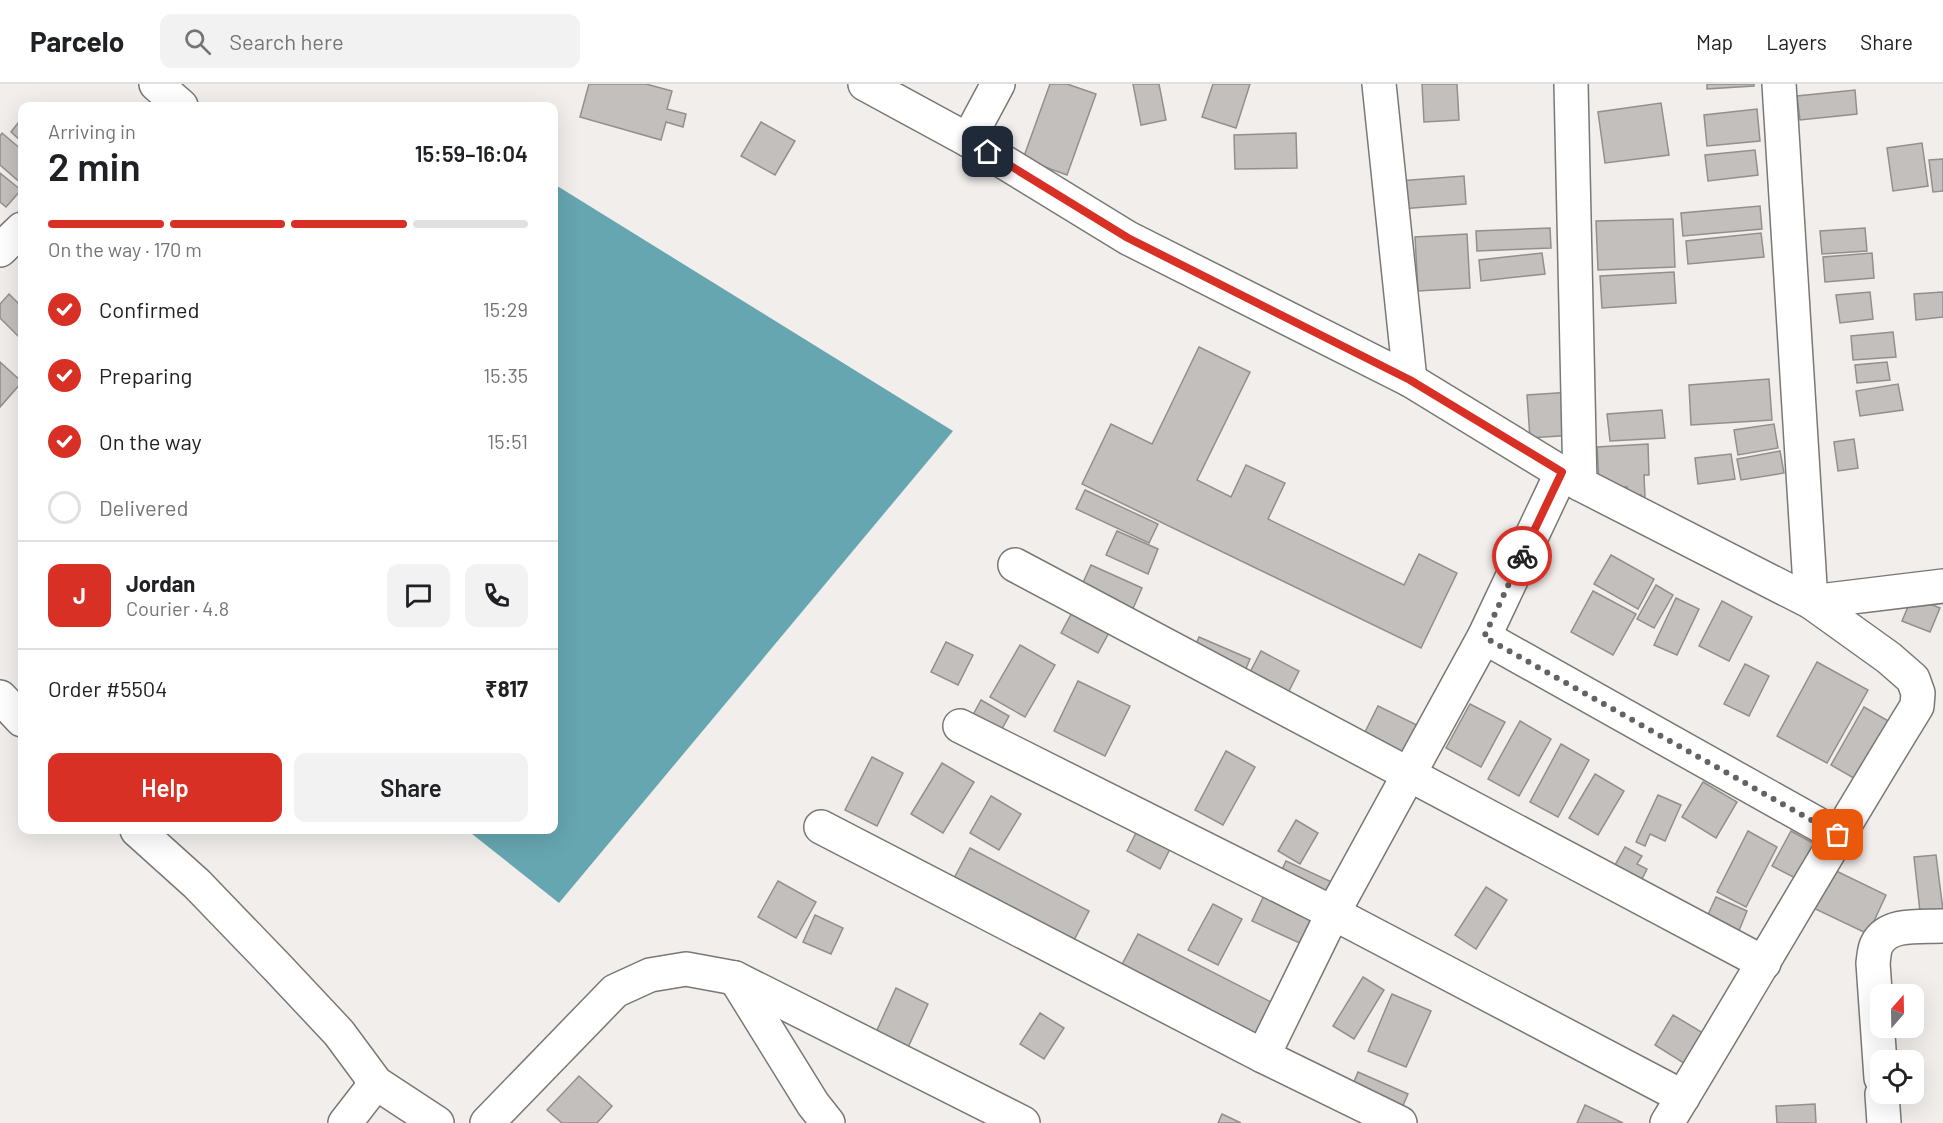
<!DOCTYPE html>
<meta charset="utf-8">
<style>
body{margin:0;font-family:Barlow,sans-serif;background:#f2f2f2;color:#202124;height:100vh;display:flex;flex-direction:column;font-size:22px;white-space:nowrap}
*{box-sizing:border-box;margin:0}
p{font-size:20px;color:#757577}
.icon{flex:none;width:33px;height:33px;fill:none;stroke:currentColor;stroke-width:2;stroke-linecap:round;stroke-linejoin:round}
.map{position:relative;flex:1;overflow:hidden}
.sheet{position:absolute;left:18px;top:18px;width:540px;height:732px;display:flex;flex-direction:column;background:#fff;border-radius:12px;box-shadow:0 6px 24px #0002}
.sheet>*{flex:none}
.needle{width:39px;rotate:20deg}
.buttons{position:absolute;left:1870px;top:900px;display:grid;gap:12px}
.buttons a{display:grid;place-items:center;width:54px;height:54px;border-radius:12px;background:#fff;box-shadow:0 6px 24px #0002;font-size:30px}
.pin{position:absolute;display:grid;place-items:center;width:51px;height:51px;color:#fff;margin:-26px;border-radius:12px;box-shadow:0 3px 9px #0006}
.courier{position:absolute;display:grid;place-items:center;width:60px;height:60px;margin:-30px;border:4px solid #d93025;border-radius:50%;background:#fff;color:#222;box-shadow:0 2px 8px #0007}
.head em{font-style:normal;font-weight:600}
.head div{display:flex;flex-direction:column-reverse}
.head{display:flex;align-items:center;justify-content:space-between;height:102px;padding:0 30px}
h1{font-size:39px;font-weight:600;line-height:45px}
.bar{display:grid;grid-template-columns:repeat(4,1fr);gap:9px 6px;align-content:center;height:72px;padding:0 30px}
.bar i{height:8px;border-radius:4px;background:#e0e0e0}
.bar .selected{background:#d93025}
.bar p{grid-column:span 4}
.line{display:flex;align-items:center;gap:15px;padding:0 30px;border-top:2px solid #e0e0e0}
.line div{flex:1}
.round{display:grid;place-items:center;flex:none;width:63px;height:63px;border-radius:12px;background:#f2f2f2}
ol{padding:0 30px;list-style:none}
li{display:flex;align-items:center;gap:18px;height:66px}
li p{margin-inline-start:auto}
li .icon{padding:6px;border-radius:50%;background:#d93025;color:#fff;stroke-width:4}
li:last-child{color:#757577}
li i{width:33px;height:33px;border:3px solid #e0e0e0;border-radius:50%}
.cta{display:flex;gap:12px;margin-top:auto;padding:12px 30px}
.cta a{flex:1;height:69px;border-radius:12px;background:#d93025;color:#fff;font-size:24px;font-weight:600;line-height:69px;text-align:center}
.cta a+a{background:#f2f2f2;color:#202124}
header{display:flex;align-items:center;gap:36px;box-sizing:border-box;height:84px;padding:0 30px;background:#fff;border-bottom:2px solid #e0e0e0}
header strong{font-size:28px}
nav{display:flex;gap:33px;margin-inline-start:auto;font-size:21px}
.search{width:420px;height:54px;background:#f2f2f2;display:flex;align-items:center;gap:15px;box-sizing:border-box;padding:0 21px;border-radius:12px;color:#757577;font-size:22px}
.map>svg:first-child{display:block}
.water{fill:#66a6b1}
.building{fill:#c2bfbd;stroke:#928f8d;stroke-width:1.5}
.lines{fill:none;stroke-linecap:round;stroke-linejoin:round}
.minor-casing{stroke:#7a7875;stroke-width:36}
.minor{stroke:#fff;stroke-width:33}
.done{stroke:#656362;stroke-width:6;stroke-dasharray:0 10.8}
.route{stroke:#d93025;stroke-width:8}
</style>
<header>
<strong>Parcelo</strong>
<div class="search"><svg class="icon" aria-label="search" viewBox="0 0 24 24"><circle cx="10" cy="10" r="6"/><path d="M15 15l6 6"/></svg>Search here</div>
<nav><a>Map</a><a>Layers</a><a>Share</a></nav>
</header>
<div class="map">
<svg width="1943" height="1039" viewBox="0 0 1943 1039">
<rect width="100%" height="100%" fill="#f1eeec"/>
<path class="water" d="M554,100L953,347L559,819L467,746H554Z"/>
<g class="building">
<path d="M589,0H646L672,7L667,25L686,30L683,43L666,38L661,56L580,33Z"/>
<path d="M1050,0H1067L1096,10L1067,91L1023,75Z"/>
<path d="M1133,0H1159L1166,36L1141,41Z"/>
<path d="M1213,0H1250L1236,44L1202,33Z"/>
<path d="M1422,0H1457L1459,36L1424,38Z"/>
<path d="M1707,0H1754V2L1707,5Z"/>
<path d="M1855,6L1857,30L1800,36L1797,12Z"/>
<path d="M1661,19L1669,71L1605,79L1598,28Z"/>
<path d="M1757,25L1760,57L1707,62L1704,31Z"/>
<path d="M22,34V58L11,48Z"/>
<path d="M761,38L795,57L775,91L741,72Z"/>
<path d="M2,49L22,66V100L0,81V52Z"/>
<path d="M1296,49L1297,84L1235,85L1234,51Z"/>
<path d="M1922,59L1928,102L1893,107L1887,64Z"/>
<path d="M1755,66L1758,91L1708,97L1705,71Z"/>
<path d="M1943,75V107L1933,108L1929,76Z"/>
<path d="M0,89L21,106L6,123L0,118Z"/>
<path d="M1464,92L1466,120L1400,125L1398,97Z"/>
<path d="M1760,122L1762,145L1683,152L1681,129Z"/>
<path d="M1673,135L1675,183L1598,186L1596,137Z"/>
<path d="M1550,144L1551,164L1477,167L1476,147Z"/>
<path d="M1865,144L1867,167L1822,170L1820,147Z"/>
<path d="M1761,149L1764,173L1688,180L1686,157Z"/>
<path d="M1467,150L1470,204L1418,207L1415,153Z"/>
<path d="M1542,169L1545,190L1481,197L1479,176Z"/>
<path d="M1872,169L1874,194L1825,198L1823,173Z"/>
<path d="M1674,188L1676,219L1602,224L1600,192Z"/>
<path d="M1870,208L1873,235L1840,239L1836,211Z"/>
<path d="M1943,208V233L1916,236L1914,210Z"/>
<path d="M9,210L22,223V256L0,234V220Z"/>
<path d="M1893,248L1896,273L1853,276L1851,252Z"/>
<path d="M1199,263L1250,288L1197,396L1231,413L1246,381L1285,399L1268,435L1404,501L1419,470L1457,489L1421,564L1082,400L1111,340L1152,360Z"/>
<path d="M0,278L22,298L0,323Z"/>
<path d="M1887,278L1890,296L1857,299L1855,281Z"/>
<path d="M1769,295L1772,336L1691,341L1689,301Z"/>
<path d="M1898,300L1903,326L1860,332L1856,307Z"/>
<path d="M1571,308L1574,351L1530,354L1527,311Z"/>
<path d="M1662,326L1665,354L1610,357L1607,330Z"/>
<path d="M1774,340L1778,364L1738,371L1734,346Z"/>
<path d="M1854,355L1858,384L1838,387L1834,358Z"/>
<path d="M1648,360L1649,391H1644L1645,414H1641V411L1627,412V403H1612L1599,399L1597,363Z"/>
<path d="M1780,367L1784,389L1741,396L1737,375Z"/>
<path d="M1731,370L1735,395L1698,400L1695,374Z"/>
<path d="M1085,406L1158,440L1149,459L1076,425Z"/>
<path d="M1117,447L1158,465L1148,490L1106,471Z"/>
<path d="M1611,471L1654,495L1638,525L1594,500Z"/>
<path d="M1091,481L1142,504L1128,536L1076,514Z"/>
<path d="M1656,501L1673,511L1654,544L1637,535Z"/>
<path d="M1593,507L1636,530L1613,571L1571,548Z"/>
<path d="M1912,513L1940,524L1930,548L1902,537Z"/>
<path d="M1676,514L1699,525L1677,571L1654,561Z"/>
<path d="M1722,517L1752,533L1729,577L1699,562Z"/>
<path d="M1075,523L1112,543L1098,569L1061,549Z"/>
<path d="M1199,553L1250,575L1242,594L1191,572Z"/>
<path d="M946,558L973,571L958,601L931,588Z"/>
<path d="M1020,561L1055,581L1025,633L990,613Z"/>
<path d="M1261,567L1299,587L1285,615L1246,596Z"/>
<path d="M1817,578L1868,606L1827,679L1777,652Z"/>
<path d="M1745,580L1769,592L1749,632L1724,620Z"/>
<path d="M1078,597L1130,622L1105,672L1054,647Z"/>
<path d="M981,616L1009,632L987,672L959,657Z"/>
<path d="M1470,620L1505,638L1481,683L1446,664Z"/>
<path d="M1378,622L1427,646L1410,680L1361,656Z"/>
<path d="M1864,623L1897,642L1864,700L1831,681Z"/>
<path d="M1520,637L1551,655L1519,712L1488,695Z"/>
<path d="M1561,660L1589,676L1558,733L1530,718Z"/>
<path d="M1226,667L1255,683L1223,741L1195,726Z"/>
<path d="M872,673L903,689L877,742L845,726Z"/>
<path d="M942,679L974,698L943,749L911,730Z"/>
<path d="M1595,690L1624,707L1598,751L1569,734Z"/>
<path d="M1703,698L1737,718L1716,754L1682,733Z"/>
<path d="M1658,711L1681,721L1665,757L1650,750L1645,762L1636,758Z"/>
<path d="M991,712L1021,730L999,766L970,749Z"/>
<path d="M1143,735L1176,753L1160,785L1127,767Z"/>
<path d="M1296,736L1318,749L1300,780L1278,767Z"/>
<path d="M1748,747L1777,763L1746,823L1717,808Z"/>
<path d="M1791,747L1822,764L1803,798L1772,782Z"/>
<path d="M1625,763L1642,772L1637,780L1647,785L1641,797L1614,783Z"/>
<path d="M970,764L1089,827L1070,864L951,800Z"/>
<path d="M1936,771L1943,826L1920,828L1914,773Z"/>
<path d="M1286,777L1334,799L1321,825L1274,803Z"/>
<path d="M1828,783L1886,811L1868,850L1809,822Z"/>
<path d="M778,797L816,818L796,854L758,833Z"/>
<path d="M1268,803L1322,828L1306,862L1252,837Z"/>
<path d="M1486,803L1507,816L1476,865L1455,851Z"/>
<path d="M1716,813L1747,827L1738,849L1706,835Z"/>
<path d="M1213,820L1242,835L1218,881L1188,866Z"/>
<path d="M815,831L843,844L831,870L803,858Z"/>
<path d="M1138,850L1273,919L1253,959L1117,890Z"/>
<path d="M1363,893L1384,906L1354,955L1333,942Z"/>
<path d="M896,904L928,920L905,970L873,955Z"/>
<path d="M1392,910L1431,927L1406,983L1368,967Z"/>
<path d="M1040,929L1064,944L1044,975L1020,960Z"/>
<path d="M1673,931L1708,952L1690,983L1655,961Z"/>
<path d="M1358,988L1408,1010L1398,1033L1348,1012Z"/>
<path d="M579,992L612,1022L597,1039H562L547,1026Z"/>
<path d="M1815,1020L1816,1039H1777L1776,1022Z"/>
<path d="M1585,1021L1623,1039H1577Z"/>
<path d="M1222,1030L1241,1039H1218Z"/>
</g>
<g class="lines">
<defs>
<g id="minor">
<path d="M156,0L181,22"/>
<path d="M865,0L968,56L1128,154L1410,296L1580,400L1811,518L1943,502"/>
<path d="M1379,0L1410,296"/>
<path d="M1571,0L1580,400"/>
<path d="M968,56L998,0"/>
<path d="M0,166L22,145"/>
<path d="M1015,481L1764,879"/>
<path d="M1484,553L1837,751"/>
<path d="M0,613L22,636"/>
<path d="M960,642L1333,829L1683,1013"/>
<path d="M821,743L1263,972L1400,1039"/>
<path d="M137,746L197,800L278,884L339,949L376,999L437,1039"/>
<path d="M735,894L813,1020L828,1039"/>
<path d="M1263,972L1333,829L1484,553L1562,388"/>
<path d="M1881,994L1873,879C1874,873 1874,865 1877,860C1888,838 1922,843 1943,842"/>
<path d="M1882,1010L1884,1039"/>
<path d="M345,1039L376,999"/>
<path d="M487,1039L615,907L650,891L686,885L735,894L1023,1039"/>
<path d="M1667,1039C1751,901 1832,760 1917,622L1918,609L1913,595L1889,574L1811,518L1779,0"/>
</g>
</defs>
<use href="#minor" class="minor-casing"/>
<use href="#minor" class="minor"/>
</g>
<g class="lines">
<path class="done" d="M1522,472L1484,553L1838,751"/>
<path class="route" d="M988,68L1128,154L1410,296L1562,388L1522,472"/>
</g>
</svg>
<div class="buttons">
<a><svg class="needle" viewBox="-14 -14 28 28"><path d="M0-13l5 13h-10z" fill="#e53935"/><path d="M0 13l5-13h-10z" fill="#757577"/></svg></a>
<a><svg class="icon" aria-label="locate" viewBox="0 0 24 24"><circle cx="12" cy="12" r="6"/><path d="M12 2v4M12 18v4M2 12h4M18 12h4"/></svg></a>
</div>
<div class="pin" style="left:1838px;top:751px;background:#ea580c"><svg class="icon" aria-label="bag" viewBox="0 0 24 24"><path d="M5 8h14l-1 12H6zM9 8a3 3 0 0 1 6 0"/></svg></div>
<div class="pin" style="left:988px;top:68px;background:#1f2937"><svg class="icon" aria-label="home" viewBox="0 0 24 24"><path d="M3 11l9-7 9 7M6 9v11h12V9"/></svg></div>
<div class="courier" style="left:1522px;top:472px"><svg class="icon" aria-label="bike" viewBox="0 0 24 24"><circle cx="6" cy="16" r="4"/><circle cx="18" cy="16" r="4"/><path d="M6 16l4-8h5l3 8M10 8l3 8H6M13 5h3"/></svg></div>
<section class="sheet">
<div class="head"><div><h1>2 min</h1><p>Arriving in</p></div><em>15:59–16:04</em></div>
<div class="bar"><i class="selected"></i><i class="selected"></i><i class="selected"></i><i></i><p>On the way · 170 m</p></div>
<ol>
<li><svg class="icon" aria-label="check" viewBox="0 0 24 24"><path d="M5 12l5 5 9-10"/></svg>Confirmed<p>15:29</p></li>
<li><svg class="icon" aria-label="check" viewBox="0 0 24 24"><path d="M5 12l5 5 9-10"/></svg>Preparing<p>15:35</p></li>
<li><svg class="icon" aria-label="check" viewBox="0 0 24 24"><path d="M5 12l5 5 9-10"/></svg>On the way<p>15:51</p></li>
<li><i></i>Delivered</li>
</ol>
<div class="line" style="height:108px"><b class="round" style="background:#d93025;color:#fff">J</b><div><b>Jordan</b><p>Courier · 4.8</p></div><a class="round"><svg class="icon" aria-label="chat" viewBox="0 0 24 24"><path d="M4 5h16v11H9l-5 4z"/></svg></a><a class="round"><svg class="icon" aria-label="phone" viewBox="0 0 24 24"><path d="M5 4h4l2 5-3 2q2 4 5 5l2-3 5 2v4C11 20 4 13 5 4z"/></svg></a></div>
<div class="line" style="height:78px"><div>Order #5504</div><b>₹817</b></div>
<div class="cta"><a>Help</a><a>Share</a></div>
</section>
</div>
